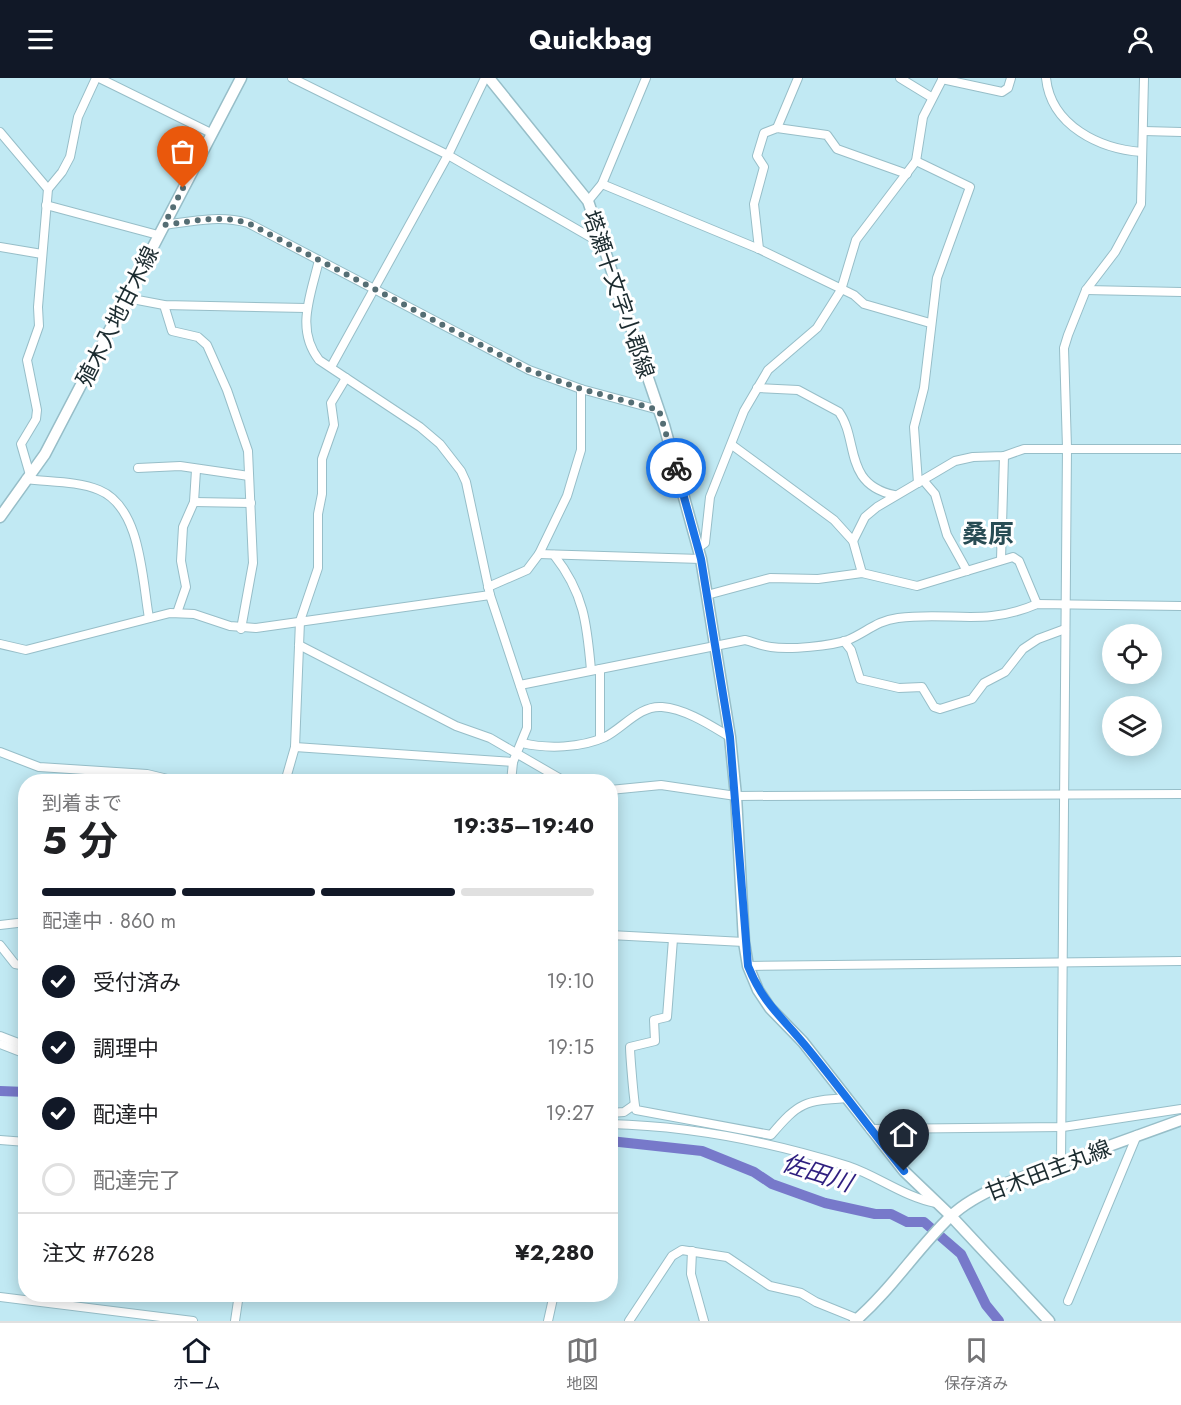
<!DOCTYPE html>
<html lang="ja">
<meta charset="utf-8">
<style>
body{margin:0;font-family:Jost,"Noto Sans JP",sans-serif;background:#f2f2f2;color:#202124;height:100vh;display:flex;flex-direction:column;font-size:22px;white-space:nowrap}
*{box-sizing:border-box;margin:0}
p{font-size:20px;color:#757577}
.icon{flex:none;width:33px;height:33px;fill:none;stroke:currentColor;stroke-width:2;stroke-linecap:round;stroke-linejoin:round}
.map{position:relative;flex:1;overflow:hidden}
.panel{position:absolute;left:18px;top:696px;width:600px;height:528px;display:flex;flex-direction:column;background:#fff;border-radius:24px;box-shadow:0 3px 15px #0003}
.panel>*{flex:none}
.buttons{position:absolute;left:1102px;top:546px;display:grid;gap:12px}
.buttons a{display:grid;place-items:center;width:60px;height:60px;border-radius:50%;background:#fff;box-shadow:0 3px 15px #0003;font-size:30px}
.pin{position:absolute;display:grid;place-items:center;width:51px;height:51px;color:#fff;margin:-62px -26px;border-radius:50% 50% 50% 0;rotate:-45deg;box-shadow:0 0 6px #0007}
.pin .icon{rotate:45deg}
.courier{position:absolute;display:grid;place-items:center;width:60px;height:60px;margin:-30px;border:4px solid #1a73e8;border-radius:50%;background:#fff;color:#222;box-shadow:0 2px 8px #0007}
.headline em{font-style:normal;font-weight:700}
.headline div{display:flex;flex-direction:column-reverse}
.headline{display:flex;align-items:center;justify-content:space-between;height:102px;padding:0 24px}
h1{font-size:39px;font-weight:700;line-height:45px}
.bar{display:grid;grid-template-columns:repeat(4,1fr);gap:9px 6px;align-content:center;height:72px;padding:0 24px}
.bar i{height:8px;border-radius:4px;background:#e0e0e0}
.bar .selected{background:#111827}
.bar p{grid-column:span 4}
.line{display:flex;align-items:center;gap:15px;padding:0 24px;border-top:2px solid #e0e0e0}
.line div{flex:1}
ol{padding:0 24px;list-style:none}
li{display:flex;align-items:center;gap:18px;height:66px}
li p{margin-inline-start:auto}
li .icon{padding:6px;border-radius:50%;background:#111827;color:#fff;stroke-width:4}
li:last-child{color:#757577}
li i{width:33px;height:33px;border:3px solid #e0e0e0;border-radius:50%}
header{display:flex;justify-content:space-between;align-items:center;height:78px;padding:0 24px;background:#111827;color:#fff;font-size:27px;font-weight:700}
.tabs{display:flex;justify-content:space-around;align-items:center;height:84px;border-top:2px solid #e0e0e0;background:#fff;font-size:16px;color:#757577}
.tabs a{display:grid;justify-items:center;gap:3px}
.tabs .selected{color:#111827}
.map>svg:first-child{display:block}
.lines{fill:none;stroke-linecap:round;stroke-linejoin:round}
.river{stroke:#7779ca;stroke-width:10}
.minor-casing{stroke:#97bec8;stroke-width:10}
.major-casing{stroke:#97bec8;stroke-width:13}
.minor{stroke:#fff;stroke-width:8}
.major{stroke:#fff;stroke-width:10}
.done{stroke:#556e74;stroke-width:6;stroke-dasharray:0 10.8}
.route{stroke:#1a73e8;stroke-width:8}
.labels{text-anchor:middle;stroke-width:6;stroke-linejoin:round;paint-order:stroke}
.street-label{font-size:22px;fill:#1b2b2f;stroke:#fff}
.water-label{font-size:24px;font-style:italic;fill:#2e1e7f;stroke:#fff}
.quarter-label{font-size:26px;font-weight:bold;fill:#284c54;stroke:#fff}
</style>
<header><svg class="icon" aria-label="menu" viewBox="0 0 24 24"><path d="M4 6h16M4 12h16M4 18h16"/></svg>Quickbag<svg class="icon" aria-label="person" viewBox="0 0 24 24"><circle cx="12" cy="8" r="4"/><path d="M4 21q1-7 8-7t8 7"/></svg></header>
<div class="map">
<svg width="1181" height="1243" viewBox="0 0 1181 1243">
<rect width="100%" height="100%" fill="#c1e9f3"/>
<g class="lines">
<g class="river">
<path d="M0,1013L26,1014"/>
<path d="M610,1063L702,1073L754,1094L772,1106L825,1125L875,1136H891L907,1144H924L961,1176L986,1227L999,1243"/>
</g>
<defs>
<g id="minor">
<path d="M99,0L211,55"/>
<path d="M292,0L448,77L604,167"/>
<path d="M900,0L931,19"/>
<path d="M1046,0C1051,48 1100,71 1142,74"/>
<path d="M942,1L1002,14L1008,10L1011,0"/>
<path d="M777,50L798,0"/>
<path d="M1144,53L1181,54"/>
<path d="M0,54L48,111"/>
<path d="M916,83L970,109L937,200L924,310L914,349L918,405"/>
<path d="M602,106L759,171L854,217L864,226L930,245"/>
<path d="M588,123L602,106L646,0"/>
<path d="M46,127L158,157"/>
<path d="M164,147C193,143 220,137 248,145L529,292L581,311L659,332"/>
<path d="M0,169L42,176"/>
<path d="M759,171L754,126L764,89L757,78L764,55L777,50L827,57L837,71L907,96"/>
<path d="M319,182C311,217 295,251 319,282L420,349L440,366L461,393L466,404L490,517L527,629V650L513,684L511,704"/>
<path d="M1086,212L1181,214"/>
<path d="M127,220L164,227L306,230"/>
<path d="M164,227L172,253L198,259L207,267L227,312L248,373L253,485L241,551"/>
<path d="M331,289L448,77L485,0"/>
<path d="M757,310L798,312L839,334C859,362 843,406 894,417"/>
<path d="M732,367L834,442L853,463L862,495"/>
<path d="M138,390L180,388L249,398"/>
<path d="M30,397L21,366L36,341L37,332L27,282L39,248L38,229L48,111L62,94L70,79L78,39L96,0"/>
<path d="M26,401C49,404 78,403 99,412C141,429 142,500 149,540"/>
<path d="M923,402L935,416L947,457L967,493"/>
<path d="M194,424L251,425"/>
<path d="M853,463L865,439L877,429L955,383L973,379L1004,378L1024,371H1181"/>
<path d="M698,470L705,465L710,419L744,333L768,292L817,250L841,212L856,162L916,83L923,39L943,0"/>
<path d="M539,476L701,481"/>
<path d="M554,477C584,515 587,546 591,592"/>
<path d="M1001,482L1004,378"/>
<path d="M488,509L527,492L539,476L567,418L581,372V311"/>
<path d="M707,517L770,500L818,501L862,495L917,508L1013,479L1019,483L1037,526"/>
<path d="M177,535L186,509L181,483L183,449L194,424L196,392"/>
<path d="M844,563L851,572L860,601L899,610L922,609L934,629L940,631L972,621L984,605L1005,594L1023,571L1038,561L1065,551"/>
<path d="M0,566L26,572L170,535L194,536L230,548L256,550L490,517"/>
<path d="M299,567L456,648L490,660L566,704"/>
<path d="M600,591V660"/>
<path d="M520,607L745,562C754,564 761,568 771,569C789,572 831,568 848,562C867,554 876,543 898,540C951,533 984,549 1037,526L1181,528"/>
<path d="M522,665C547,671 581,670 605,659C623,650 640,627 662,629C686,631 710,647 730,659"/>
<path d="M295,669L513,684"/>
<path d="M0,674L39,689L147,696L180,704"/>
<path d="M226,704H245"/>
<path d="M285,704L295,669L300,543L318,490V436L322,416V381L334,347L331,325L346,300"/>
<path d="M610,712L661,707L736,718L1181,716"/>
<path d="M0,847L26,844"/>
<path d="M610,857L744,864"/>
<path d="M673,861L667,939L654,942L655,963L630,969C630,975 634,1027 636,1032L771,1057C799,1024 804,1023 847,1020"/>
<path d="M0,867L15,886L26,888"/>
<path d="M748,888L1181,883"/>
<path d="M0,958L26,968"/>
<path d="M0,966L26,976"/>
<path d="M610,1035L624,1034L634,1027"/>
<path d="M610,1046C691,1048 771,1064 848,1088C878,1098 904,1119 936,1125"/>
<path d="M870,1051L1063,1049L1181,1031"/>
<path d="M0,1062L26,1064"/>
<path d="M1061,1085L1067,370L1064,270L1068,257L1086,212L1115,174L1141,126L1144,0"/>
<path d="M692,1173L691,1196L704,1243"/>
<path d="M0,1219L193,1243"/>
<path d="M1068,1223L1137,1057"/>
<path d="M235,1243L239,1216"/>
<path d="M548,1243L554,1216"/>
<path d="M629,1243L672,1178L682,1172L727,1179L770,1208L801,1215L816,1224L858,1241"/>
</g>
<g id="major">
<path d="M489,0L588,123L664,347L701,481L730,659L736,718L744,864L748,888L758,912L770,930L803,964L904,1093L951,1138L1049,1243"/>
<path d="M0,439L45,376L241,0"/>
<path d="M855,1243C891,1212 916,1172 950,1139C964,1125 983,1116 1001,1107L1181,1042"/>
</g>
</defs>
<use href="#minor" class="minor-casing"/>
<use href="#major" class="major-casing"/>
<use href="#minor" class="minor"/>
<use href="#major" class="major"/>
</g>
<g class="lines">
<path class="done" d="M183,110L164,147C193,143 220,137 248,145L529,292L581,311L659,332L676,390"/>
<path class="route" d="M676,390L701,481L730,659L748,888C763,925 780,937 804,966C838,1007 870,1051 904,1093"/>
</g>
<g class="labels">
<g class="street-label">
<text transform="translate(619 216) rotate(71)" y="8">塔瀬十文字小郡線</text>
<text transform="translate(117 238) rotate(-63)" y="8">殖木入地甘木線</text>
<text transform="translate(1048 1092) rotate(-21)" y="8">甘木田主丸線</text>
</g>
<g class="water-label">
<text transform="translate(817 1095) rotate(18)" y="8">佐田川</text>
</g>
<g class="quarter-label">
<text x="988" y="465">桑原</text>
</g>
</g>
</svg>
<div class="buttons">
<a><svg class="icon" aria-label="locate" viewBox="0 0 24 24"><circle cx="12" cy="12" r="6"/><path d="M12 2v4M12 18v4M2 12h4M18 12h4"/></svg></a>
<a><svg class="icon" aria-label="layers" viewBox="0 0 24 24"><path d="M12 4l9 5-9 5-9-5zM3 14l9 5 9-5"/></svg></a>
</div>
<div class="pin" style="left:183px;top:110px;background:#ea580c"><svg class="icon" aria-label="bag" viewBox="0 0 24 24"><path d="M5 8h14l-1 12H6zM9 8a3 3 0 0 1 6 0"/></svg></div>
<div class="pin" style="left:904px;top:1093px;background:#1f2937"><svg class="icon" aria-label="home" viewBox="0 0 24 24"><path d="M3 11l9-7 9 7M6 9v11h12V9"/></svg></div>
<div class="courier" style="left:676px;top:390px"><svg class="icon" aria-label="bike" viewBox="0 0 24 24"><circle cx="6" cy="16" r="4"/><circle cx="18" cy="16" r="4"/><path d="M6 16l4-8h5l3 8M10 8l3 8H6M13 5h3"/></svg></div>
<section class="panel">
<div class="headline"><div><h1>5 分</h1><p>到着まで</p></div><em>19:35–19:40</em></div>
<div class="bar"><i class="selected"></i><i class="selected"></i><i class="selected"></i><i></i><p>配達中 · 860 m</p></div>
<ol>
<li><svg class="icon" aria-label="check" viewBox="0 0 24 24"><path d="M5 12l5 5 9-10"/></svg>受付済み<p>19:10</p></li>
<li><svg class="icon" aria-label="check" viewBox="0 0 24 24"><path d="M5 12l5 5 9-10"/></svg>調理中<p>19:15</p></li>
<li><svg class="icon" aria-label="check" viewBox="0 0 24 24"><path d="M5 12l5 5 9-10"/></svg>配達中<p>19:27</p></li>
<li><i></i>配達完了</li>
</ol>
<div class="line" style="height:78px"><div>注文 #7628</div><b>¥2,280</b></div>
</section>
</div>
<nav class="tabs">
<a class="selected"><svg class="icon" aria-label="home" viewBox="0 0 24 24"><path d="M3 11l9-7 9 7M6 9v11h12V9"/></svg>ホーム</a>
<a><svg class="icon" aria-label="map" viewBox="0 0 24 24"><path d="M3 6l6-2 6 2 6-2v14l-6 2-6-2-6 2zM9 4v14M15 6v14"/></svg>地図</a>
<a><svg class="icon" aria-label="saved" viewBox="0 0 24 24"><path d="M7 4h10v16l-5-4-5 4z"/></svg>保存済み</a>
</nav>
